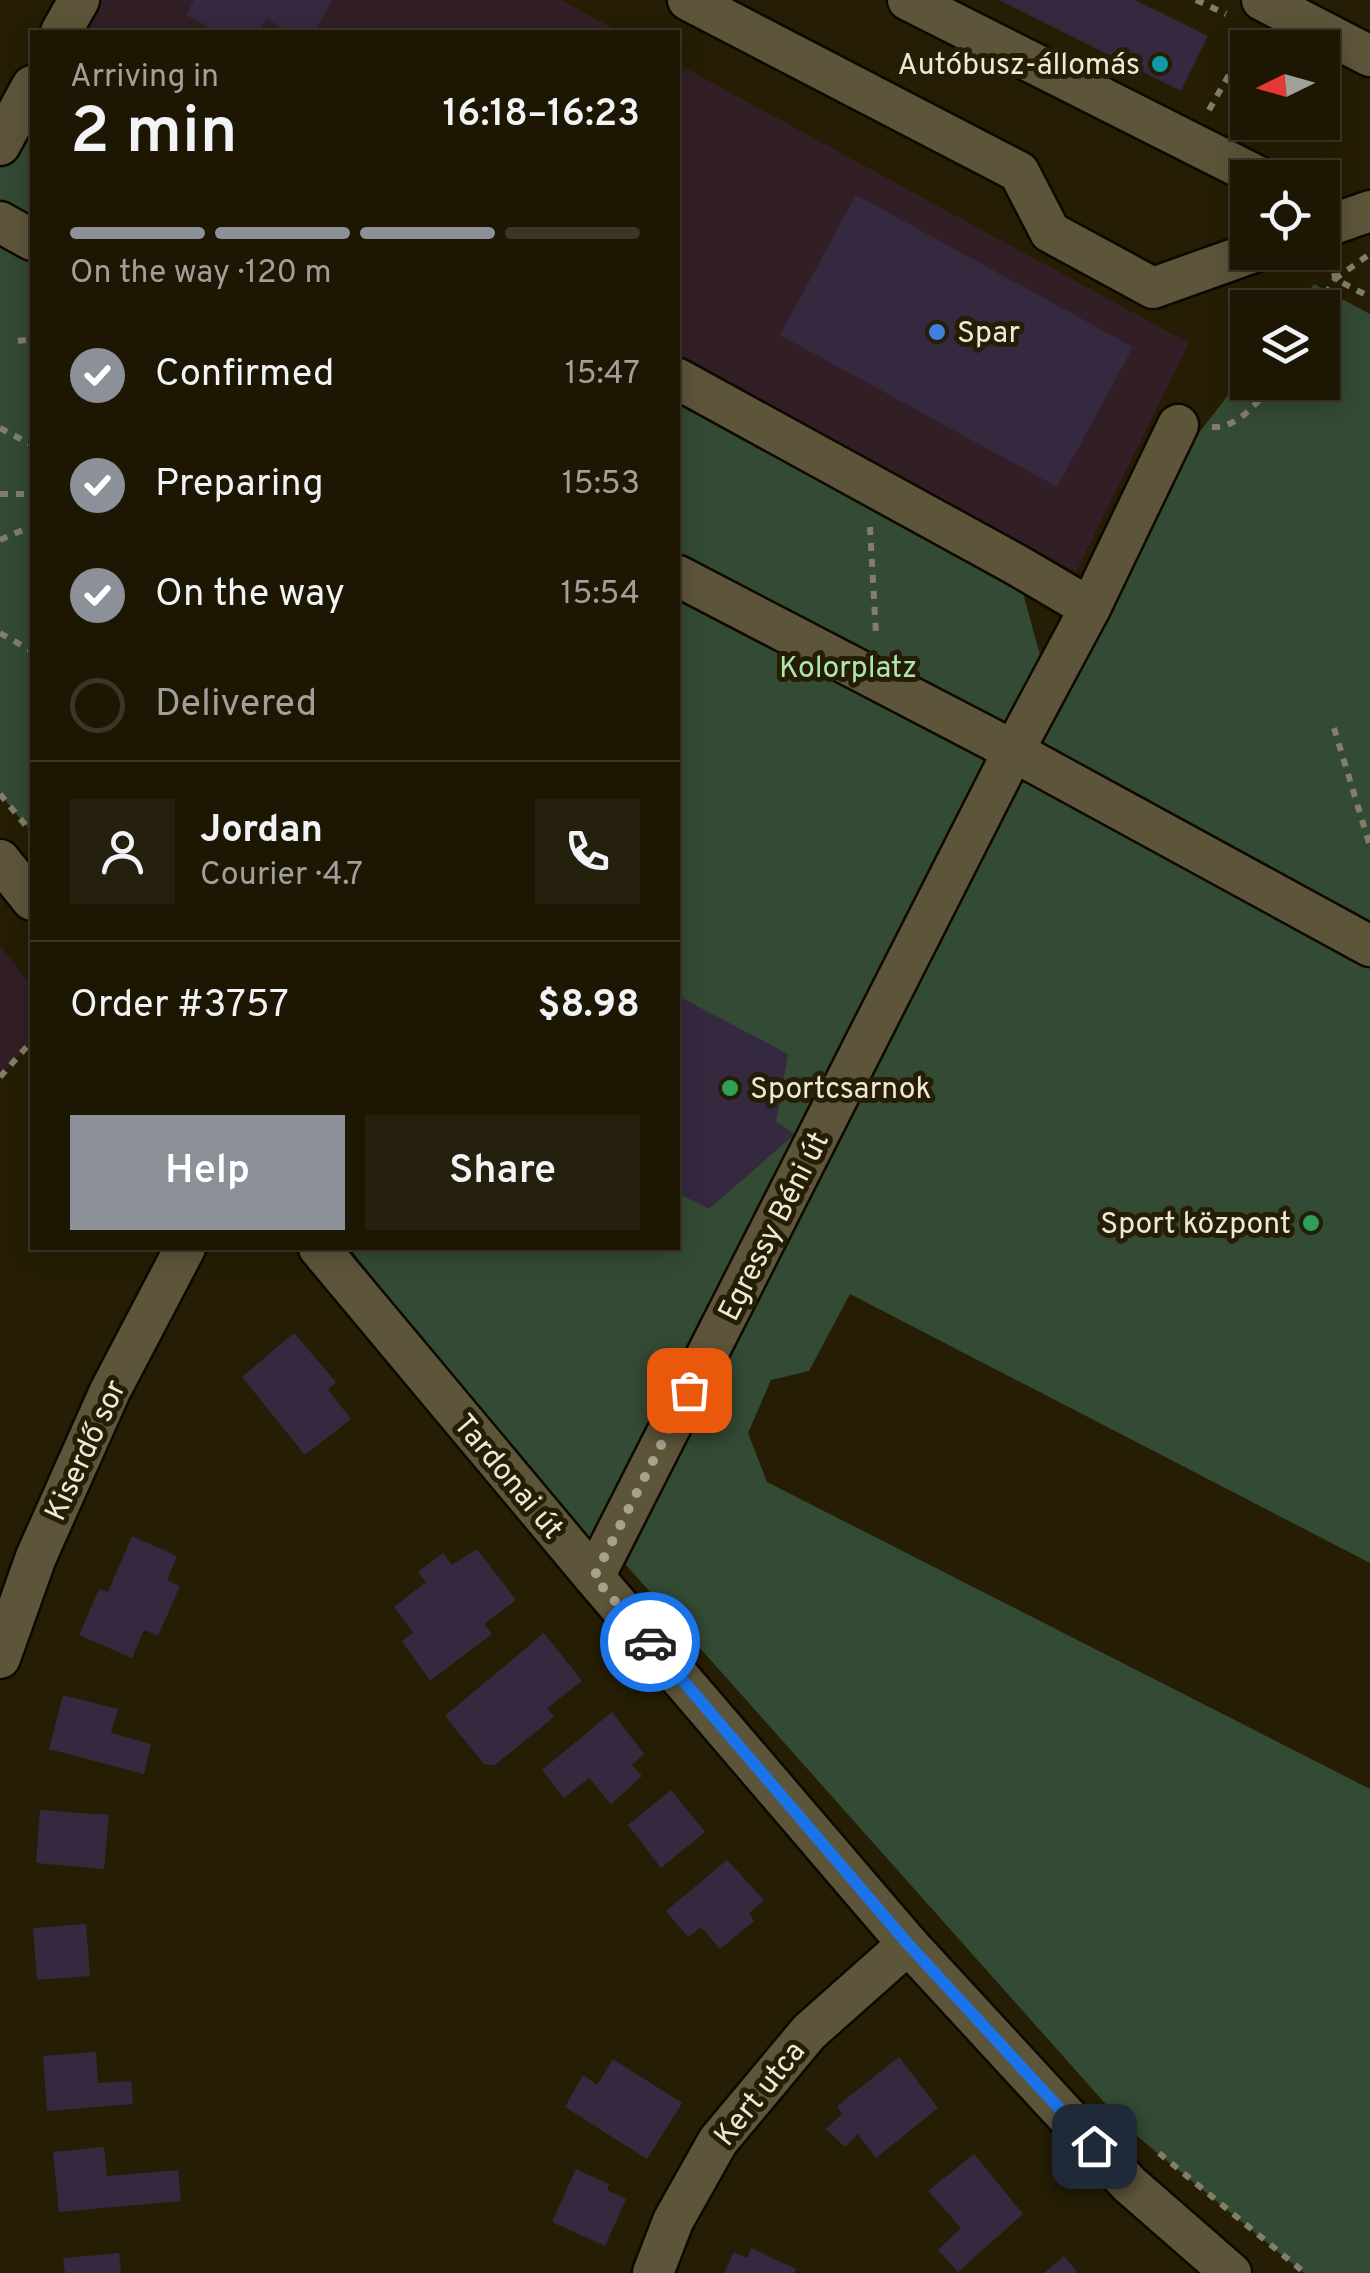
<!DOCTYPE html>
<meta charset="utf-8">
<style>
body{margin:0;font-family:Overpass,sans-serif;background:#251f0d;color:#f1f3f6;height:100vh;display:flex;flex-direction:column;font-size:38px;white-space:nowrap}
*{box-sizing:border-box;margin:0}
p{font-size:32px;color:#a09f9a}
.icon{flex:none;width:55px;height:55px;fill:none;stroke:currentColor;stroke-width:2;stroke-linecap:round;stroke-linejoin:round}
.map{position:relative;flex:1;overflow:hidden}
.drawer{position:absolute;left:30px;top:30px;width:650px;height:1220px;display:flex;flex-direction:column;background:#1c1603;border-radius:0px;box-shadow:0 5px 25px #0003,0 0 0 2px #3a3525}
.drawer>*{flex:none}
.needle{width:65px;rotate:265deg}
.buttons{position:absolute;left:1230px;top:30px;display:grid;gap:20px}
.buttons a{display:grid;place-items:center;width:110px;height:110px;border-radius:0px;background:#1c1603;box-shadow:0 5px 25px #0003,0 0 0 2px #3a3525;font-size:50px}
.pin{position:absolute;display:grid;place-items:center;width:85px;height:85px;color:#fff;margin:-42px;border-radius:20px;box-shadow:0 5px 15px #0006}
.courier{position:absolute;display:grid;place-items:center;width:100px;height:100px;margin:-50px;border:8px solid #1a73e8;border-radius:50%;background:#fff;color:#222;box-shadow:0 2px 12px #0007}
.overview em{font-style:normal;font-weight:600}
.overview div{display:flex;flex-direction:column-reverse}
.overview{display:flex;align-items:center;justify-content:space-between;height:170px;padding:0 40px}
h1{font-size:65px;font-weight:600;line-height:75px}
.bar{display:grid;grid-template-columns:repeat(4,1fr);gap:15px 10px;align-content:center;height:120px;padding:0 40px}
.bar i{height:12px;border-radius:8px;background:#3a3525}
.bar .active{background:#8c9099}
.bar p{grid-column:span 4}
.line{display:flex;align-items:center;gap:25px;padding:0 40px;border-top:2px solid #3a3525}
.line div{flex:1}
.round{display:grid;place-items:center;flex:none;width:105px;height:105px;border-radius:0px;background:#251f0d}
ol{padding:0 40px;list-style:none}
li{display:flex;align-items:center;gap:30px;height:110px}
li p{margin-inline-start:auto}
li .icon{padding:10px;border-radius:50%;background:#8c9099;color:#fff;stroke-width:4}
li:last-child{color:#a09f9a}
li i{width:55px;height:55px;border:5px solid #3a3525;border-radius:50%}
.button{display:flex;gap:20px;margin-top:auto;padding:20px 40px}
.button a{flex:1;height:115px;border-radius:0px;background:#8c9099;color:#fff;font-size:40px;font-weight:600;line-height:115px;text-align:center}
.button a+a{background:#251f0d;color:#f1f3f6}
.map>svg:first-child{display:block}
.commercial{fill:#321f25}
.green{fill:#334a34}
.building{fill:#352940}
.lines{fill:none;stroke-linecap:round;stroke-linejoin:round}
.minor-casing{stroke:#0e0800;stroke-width:45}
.path{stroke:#837e68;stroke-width:6;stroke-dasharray:8 8;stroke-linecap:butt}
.minor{stroke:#5d553a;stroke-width:40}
.done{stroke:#a7a28e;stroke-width:10;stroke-dasharray:0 18}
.route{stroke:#1a73e8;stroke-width:12}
.culture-dot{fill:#0f9aa8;stroke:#251e04;stroke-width:4}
.shop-dot{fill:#3f7fe0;stroke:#251e04;stroke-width:4}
.leisure-dot{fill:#2e9e5b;stroke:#251e04;stroke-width:4}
.labels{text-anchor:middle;stroke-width:10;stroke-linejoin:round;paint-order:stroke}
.poi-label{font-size:30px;fill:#ede9d9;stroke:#251e04;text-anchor:end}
.park-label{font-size:30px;fill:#ace7b0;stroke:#251e04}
.street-label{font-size:30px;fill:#ede9d9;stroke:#251e04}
</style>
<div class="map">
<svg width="1370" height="2273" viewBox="0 0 1370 2273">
<rect width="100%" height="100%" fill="#251e04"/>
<g class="commercial">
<path d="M101,0H561L620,32H90L86,30Z"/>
<path d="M678,64L1189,343L1076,572L678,354Z"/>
<path d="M0,946L32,986V1041L0,1077Z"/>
</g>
<g class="green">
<path d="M32,99V833L0,794V158Z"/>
<path d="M1314,284L1370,314V1563L850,1294L809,1371L771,1380L748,1433L767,1482L1370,1789V2273H1304L1127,2128L610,1547L594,1577L350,1248H678V381L1015,564L1040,655L843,1088L1191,443L1247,371L1248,382H1322V308L1296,307Z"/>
</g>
<g class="building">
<path d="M194,0H332L315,32H291L266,19L259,32H218L186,15Z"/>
<path d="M999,0H1135L1208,36L1181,91Z"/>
<path d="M856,195L1133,347L1057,487L780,335Z"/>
<path d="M678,996L788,1054L776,1122L795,1134L709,1209L678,1193Z"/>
<path d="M294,1333L336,1382L328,1390L351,1419L305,1455L242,1377Z"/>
<path d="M132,1536L177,1556L167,1580L180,1586L158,1636L144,1630L132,1658L79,1635L99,1589L108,1592Z"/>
<path d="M477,1549L516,1600L484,1624L492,1634L430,1681L402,1641L413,1633L394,1607L426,1582L418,1572L443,1553L452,1565Z"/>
<path d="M544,1633L582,1681L547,1708L554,1717L495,1765L484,1764L445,1716Z"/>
<path d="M63,1695L118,1709L111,1733L151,1744L144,1774L49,1749Z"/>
<path d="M612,1712L644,1754L632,1765L642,1776L611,1804L589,1778L564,1798L542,1770Z"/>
<path d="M671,1790L705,1832L661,1868L628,1825Z"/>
<path d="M40,1810L109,1815L104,1869L36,1863Z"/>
<path d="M727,1860L764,1900L749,1913L754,1921L720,1949L701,1927L688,1937L666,1911Z"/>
<path d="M86,1924L90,1976L37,1980L33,1928Z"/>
<path d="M96,2052L98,2083L131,2081L133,2104L47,2111L43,2056Z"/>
<path d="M899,2057L938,2108L876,2158L858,2134L845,2147L826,2129L842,2114L837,2106Z"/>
<path d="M613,2059L682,2103L647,2159L565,2107L583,2075L597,2085Z"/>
<path d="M104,2147L107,2176L178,2170L181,2201L59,2212L53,2152Z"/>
<path d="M974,2154L1023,2214L958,2272L938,2250L961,2228L928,2191Z"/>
<path d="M576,2169L609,2184L607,2190L626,2199L605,2246L552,2222Z"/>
<path d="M751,2248L796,2269L794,2273H724L734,2252L747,2258Z"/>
<path d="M119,2253L121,2273H65L63,2258Z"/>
<path d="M1064,2256L1078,2273H1044Z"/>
</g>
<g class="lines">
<defs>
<g id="minor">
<path d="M688,0L1019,172L1050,232L1153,288L1254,252"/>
<path d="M908,0L1261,178"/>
<path d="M1262,0L1370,56"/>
<path d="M61,32L79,0"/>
<path d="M0,145L32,86"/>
<path d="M0,222L32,240"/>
<path d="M1322,228L1370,211"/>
<path d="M678,379L1015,564L1090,608"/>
<path d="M678,576L991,739L1370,946"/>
<path d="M0,860L32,900"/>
<path d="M319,1248L594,1577L908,1944L1129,2184L1231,2273"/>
<path d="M594,1577L1013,752L1090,608L1178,425"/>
<path d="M0,1658L36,1557L110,1391L185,1248"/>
<path d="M653,2273L673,2221L718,2141L809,2032L908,1944"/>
</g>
</defs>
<use href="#minor" class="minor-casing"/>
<g class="path">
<path d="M1196,0L1226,14"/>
<path d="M1209,110L1252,34"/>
<path d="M1367,256L1335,279L1370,297"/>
<path d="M1317,308L1335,279L1333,265"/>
<path d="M18,341L32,339"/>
<path d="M1212,427C1236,429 1260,402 1272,382"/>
<path d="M0,428L32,445"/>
<path d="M0,494H32"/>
<path d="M870,527L876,634"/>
<path d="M0,540L32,526"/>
<path d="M0,633L32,651"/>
<path d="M1334,728L1370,846"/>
<path d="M0,794L32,833"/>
<path d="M0,1077L32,1041"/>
<path d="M1159,2153L1305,2273"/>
</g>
<use href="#minor" class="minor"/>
</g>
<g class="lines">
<path class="done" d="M650,1642L594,1577L689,1390"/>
<path class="route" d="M650,1642L908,1944L1094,2146"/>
</g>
<circle class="culture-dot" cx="1160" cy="64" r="10"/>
<circle class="shop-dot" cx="937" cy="332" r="10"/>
<g class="leisure-dot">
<circle cx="730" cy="1088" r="10"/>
<circle cx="1311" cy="1223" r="10"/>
</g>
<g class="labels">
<g class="poi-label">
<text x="1140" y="74">Autóbusz-állomás</text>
<text x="957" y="342" text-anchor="start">Spar</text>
<text x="750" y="1098" text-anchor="start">Sportcsarnok</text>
<text x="1291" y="1233">Sport központ</text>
</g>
<g class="park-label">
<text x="848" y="677">Kolorplatz</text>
</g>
<g class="street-label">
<text transform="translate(773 1226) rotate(-63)" y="10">Egressy Béni út</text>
<text transform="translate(85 1450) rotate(-65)" y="10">Kiserdő sor</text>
<text transform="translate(509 1476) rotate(50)" y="10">Tardonai út</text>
<text transform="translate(759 2093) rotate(-51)" y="10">Kert utca</text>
</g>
</g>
</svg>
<div class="buttons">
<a><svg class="needle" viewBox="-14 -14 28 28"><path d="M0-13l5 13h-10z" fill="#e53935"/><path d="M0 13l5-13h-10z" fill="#a09f9a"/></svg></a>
<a><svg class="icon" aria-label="locate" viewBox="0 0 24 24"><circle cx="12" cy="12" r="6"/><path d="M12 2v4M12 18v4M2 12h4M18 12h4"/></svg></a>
<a><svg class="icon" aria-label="layers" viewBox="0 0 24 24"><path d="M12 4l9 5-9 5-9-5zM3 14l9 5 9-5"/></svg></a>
</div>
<div class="pin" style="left:689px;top:1390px;background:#ea580c"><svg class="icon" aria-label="bag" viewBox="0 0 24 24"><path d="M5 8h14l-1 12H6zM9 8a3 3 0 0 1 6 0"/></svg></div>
<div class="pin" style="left:1094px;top:2146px;background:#1f2937"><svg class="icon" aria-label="home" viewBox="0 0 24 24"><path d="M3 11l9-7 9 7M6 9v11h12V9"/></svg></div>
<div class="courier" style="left:650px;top:1642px"><svg class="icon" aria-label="car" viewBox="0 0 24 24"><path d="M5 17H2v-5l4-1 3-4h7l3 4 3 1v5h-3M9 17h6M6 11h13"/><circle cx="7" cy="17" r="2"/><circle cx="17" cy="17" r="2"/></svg></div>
<section class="drawer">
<div class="overview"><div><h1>2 min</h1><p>Arriving in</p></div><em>16:18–16:23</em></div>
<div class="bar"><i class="active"></i><i class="active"></i><i class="active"></i><i></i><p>On the way · 120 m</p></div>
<ol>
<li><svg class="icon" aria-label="check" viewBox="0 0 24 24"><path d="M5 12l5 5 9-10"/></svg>Confirmed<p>15:47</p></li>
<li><svg class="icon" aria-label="check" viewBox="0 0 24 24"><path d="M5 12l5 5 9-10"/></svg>Preparing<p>15:53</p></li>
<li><svg class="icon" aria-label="check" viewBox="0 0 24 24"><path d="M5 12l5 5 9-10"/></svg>On the way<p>15:54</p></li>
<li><i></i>Delivered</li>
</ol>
<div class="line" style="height:180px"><a class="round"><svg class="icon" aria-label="person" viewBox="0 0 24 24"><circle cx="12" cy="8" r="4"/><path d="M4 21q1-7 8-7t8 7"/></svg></a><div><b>Jordan</b><p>Courier · 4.7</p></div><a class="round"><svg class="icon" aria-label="phone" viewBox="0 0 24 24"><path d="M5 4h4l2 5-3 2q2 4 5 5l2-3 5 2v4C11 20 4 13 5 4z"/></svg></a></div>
<div class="line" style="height:130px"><div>Order #3757</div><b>$8.98</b></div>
<div class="button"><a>Help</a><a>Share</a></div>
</section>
</div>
